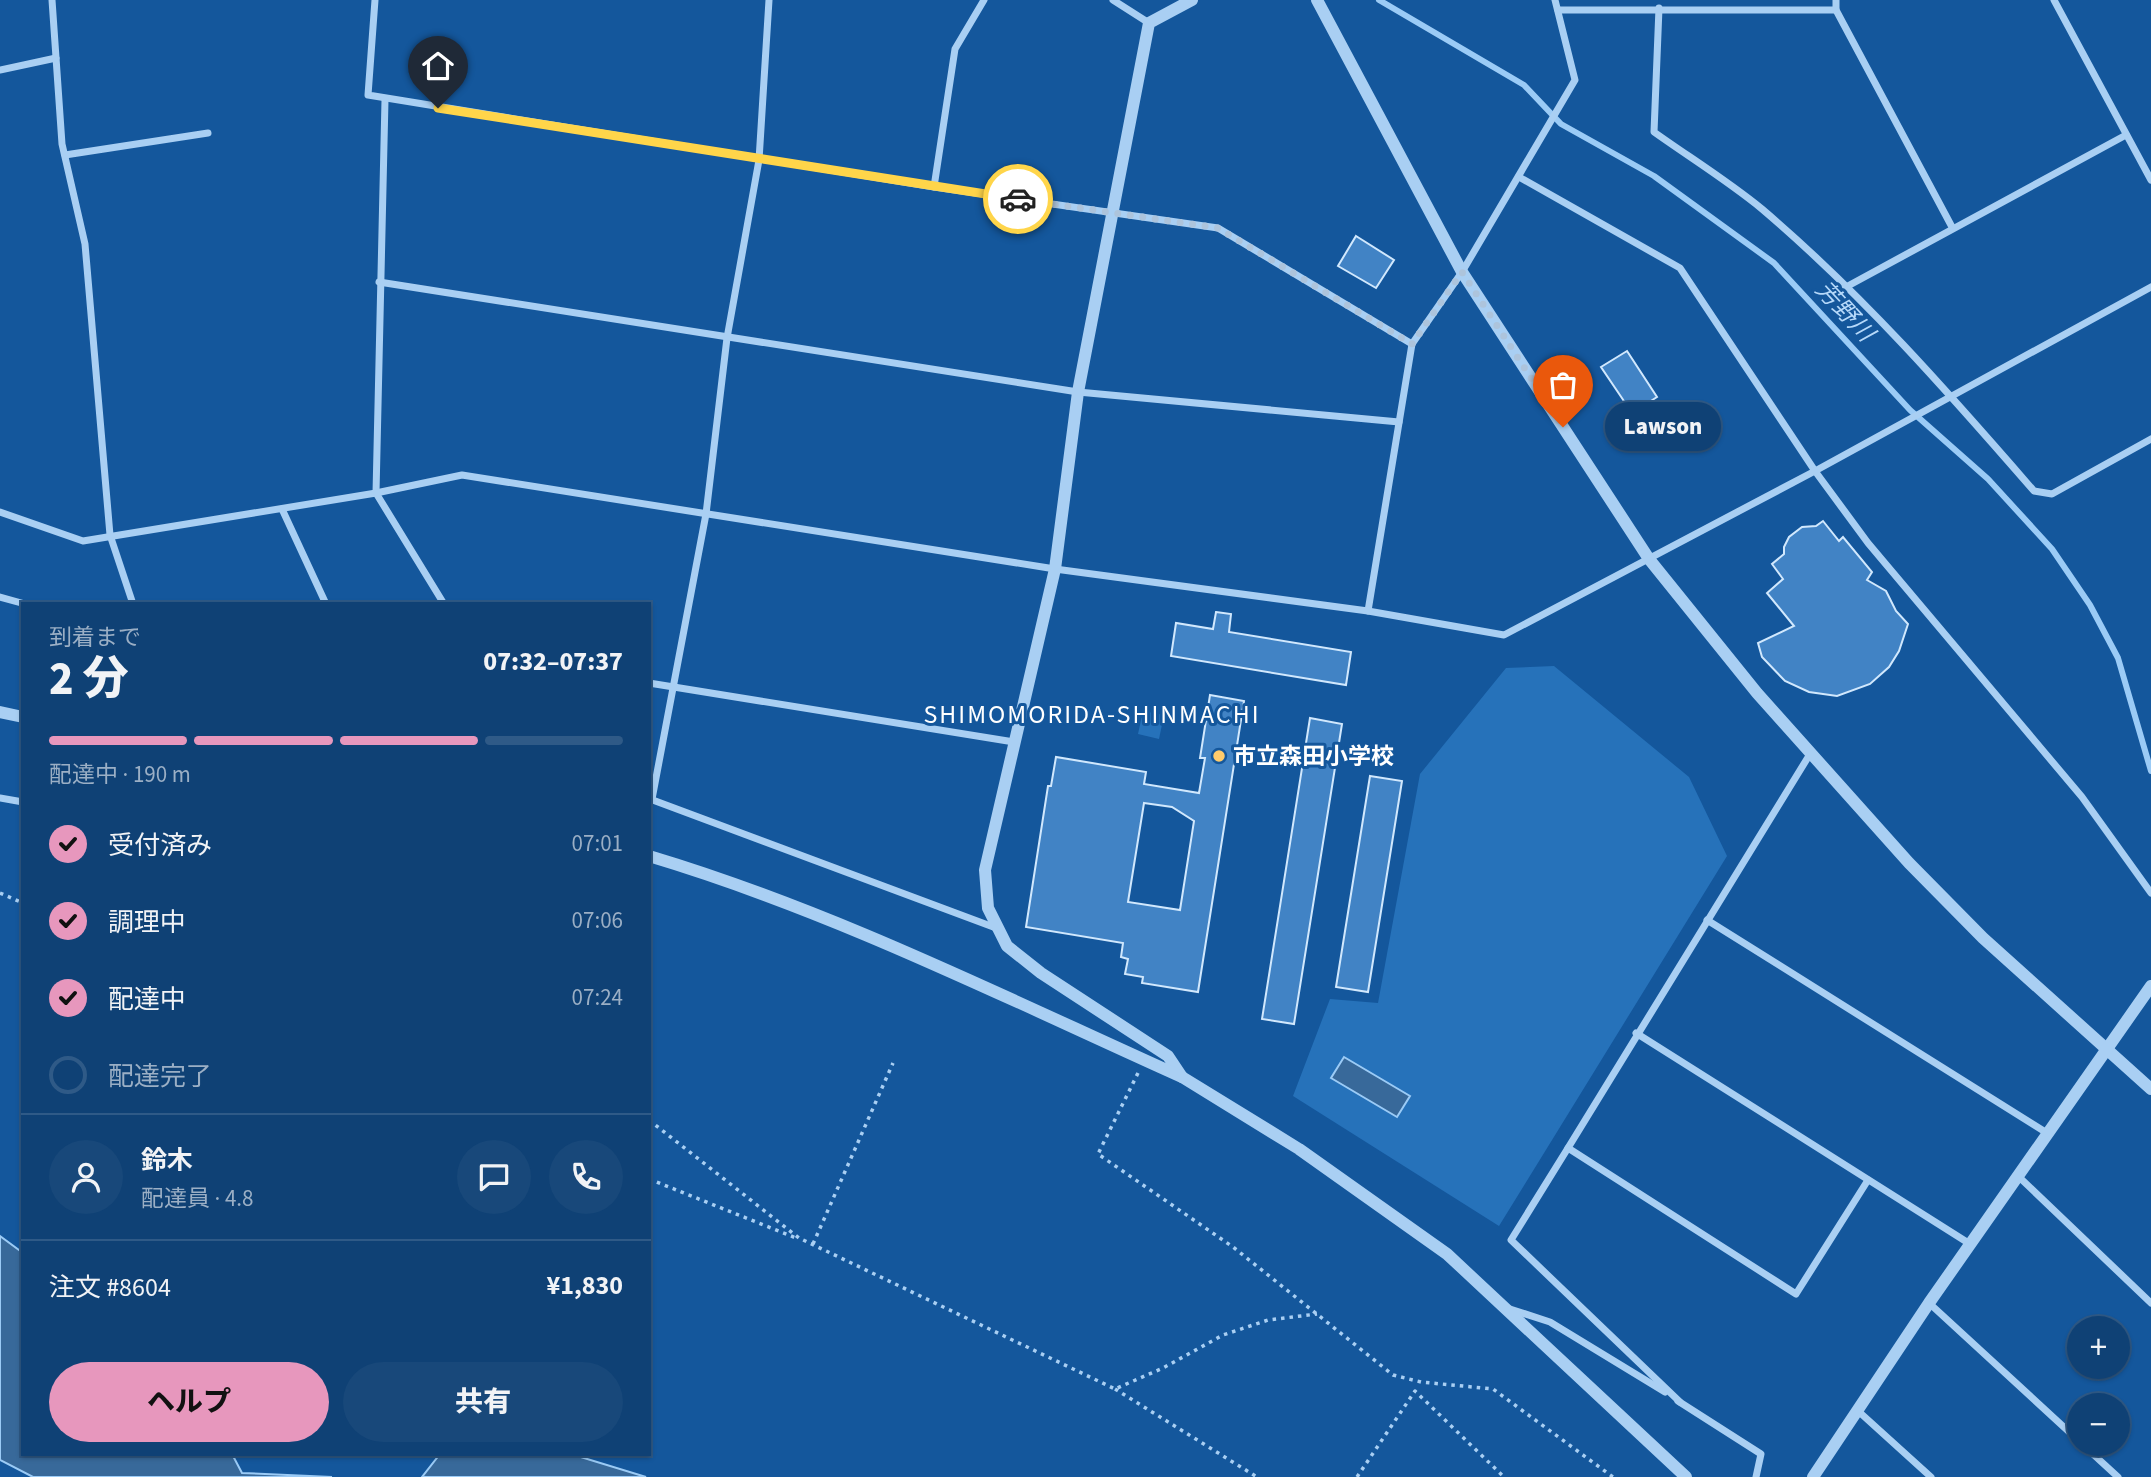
<!DOCTYPE html>
<html lang="ja">
<meta charset="utf-8">
<style>
body{margin:0;font-family:"Source Sans 3","Noto Sans JP",sans-serif;background:#18487a;color:#f1f3f6;height:100vh;display:flex;flex-direction:column;font-size:26px;white-space:nowrap}
*{box-sizing:border-box;margin:0}
p{font-size:23px;color:#9bafc5}
.icon{flex:none;width:38px;height:38px;fill:none;stroke:currentColor;stroke-width:2;stroke-linecap:round;stroke-linejoin:round}
.map{position:relative;flex:1;overflow:hidden}
.panel{position:absolute;left:21px;top:602px;width:630px;height:854px;display:flex;flex-direction:column;background:#0f4175;border-radius:0px;box-shadow:0 2px 5px #0004,0 0 0 2px #2f5a87}
.panel>*{flex:none}
.buttons{position:absolute;left:2067px;top:1316px;display:grid;gap:14px}
.buttons a{display:grid;place-items:center;width:63px;height:63px;border-radius:50%;background:#0f4175;box-shadow:0 2px 5px #0004,0 0 0 2px #2f5a87;font-size:35px}
.pin{position:absolute;display:grid;place-items:center;width:60px;height:60px;color:#fff;margin:-72px -30px;border-radius:50% 50% 50% 0;rotate:-45deg;box-shadow:0 0 7px #0007}
.pin .icon{rotate:45deg}
.courier{position:absolute;display:grid;place-items:center;width:70px;height:70px;margin:-35px;border:5px solid #ffd54a;border-radius:50%;background:#fff;color:#222;box-shadow:0 2px 9px #0007}
.bubble{position:absolute;height:49px;border-radius:24px;background:#0f4175;box-shadow:0 2px 5px #0004,0 0 0 2px #2f5a87;font-size:23px;font-weight:800;line-height:49px;text-align:center}
.head em{font-style:normal;font-weight:800}
.head div{display:flex;flex-direction:column-reverse}
.head{display:flex;align-items:center;justify-content:space-between;height:119px;padding:0 28px}
h1{font-size:46px;font-weight:800;line-height:52px}
.bar{display:grid;grid-template-columns:repeat(4,1fr);gap:10px 7px;align-content:center;height:84px;padding:0 28px}
.bar i{height:9px;border-radius:5px;background:#2f5a87}
.bar .active{background:#e797bd}
.bar p{grid-column:span 4}
.line{display:flex;align-items:center;gap:18px;padding:0 28px;border-top:2px solid #2f5a87}
.line div{flex:1}
.round{display:grid;place-items:center;flex:none;width:74px;height:74px;border-radius:37px;background:#18487a}
ol{padding:0 28px;list-style:none}
li{display:flex;align-items:center;gap:21px;height:77px}
li p{margin-inline-start:auto}
li .icon{padding:7px;border-radius:50%;background:#e797bd;color:#111;stroke-width:4}
li:last-child{color:#9bafc5}
li i{width:38px;height:38px;border:4px solid #2f5a87;border-radius:50%}
.action{display:flex;gap:14px;margin-top:auto;padding:14px 28px}
.action a{flex:1;height:80px;border-radius:42px;background:#e797bd;color:#111;font-size:28px;font-weight:800;line-height:80px;text-align:center}
.action a+a{background:#18487a;color:#f1f3f6}
.map>svg:first-child{display:block}
.green{fill:#2672ba}
.water{fill:#38699a;stroke:#9bcbf6;stroke-width:2}
.lines{fill:none;stroke-linecap:round;stroke-linejoin:round}
.stream{stroke:#9bcbf6;stroke-width:6}
.building{fill:#4183c5;stroke:#d1e8fd;stroke-width:2;fill-rule:evenodd}
.path{stroke:#a9cff3;stroke-width:3.5;stroke-dasharray:3.5 5;stroke-linecap:butt}
.minor{stroke:#a9cff3;stroke-width:7}
.tertiary{stroke:#a9cff3;stroke-width:12}
.done{stroke:#adc4dc;stroke-width:7;stroke-dasharray:0 12.6}
.route{stroke:#ffd54a;stroke-width:9}
.poi-dot{fill:#ffcb6b;stroke:#14579c;stroke-width:2.5}
.labels{text-anchor:middle;stroke-width:6;stroke-linejoin:round;paint-order:stroke}
.poi-label{font-size:23px;font-weight:bold;fill:#fff;stroke:#14579c;text-anchor:start}
.water-label{font-size:24px;font-style:italic;fill:#b6d9fa;stroke:#14579c}
.quarter-label{font-size:26px;letter-spacing:2px;fill:#fff;stroke:#14579c}
</style>
<div class="map">
<svg width="2151" height="1477" viewBox="0 0 2151 1477">
<rect width="100%" height="100%" fill="#14579c"/>
<g class="green">
<path d="M1554,666L1689,777L1727,856L1499,1226L1293,1096L1330,999L1378,1003L1420,774L1506,668Z"/>
<path d="M1143,711L1164,715L1159,739L1138,734Z"/>
</g>
<g class="water">
<path d="M1344,1057L1410,1096L1397,1117L1331,1078Z"/>
<path d="M0,1236L23,1253V1454H232L242,1473L332,1477H33L0,1460Z"/>
<path d="M440,1454H571L646,1477H422Z"/>
</g>
<g class="lines">
<path class="stream" d="M1379,0L1524,85L1561,124L1654,176L1774,263L1910,410L1988,479L2052,549L2090,605L2118,658L2151,771"/>
</g>
<g class="building">
<path d="M1356,236L1394,260L1376,288L1338,266Z"/>
<path d="M1627,351L1657,397L1632,413L1601,367Z"/>
<path d="M1823,521L1839,541L1843,537L1872,572L1867,580L1886,591L1896,611L1908,624L1899,651L1889,667L1870,684L1837,696L1809,692L1785,681L1762,657L1758,643L1794,626L1767,593L1783,579L1772,564L1784,554V547L1789,537L1802,527L1816,526Z"/>
<path d="M1216,612L1231,614L1229,632L1351,652L1346,685L1171,656L1176,623L1213,629Z"/>
<path d="M1210,695L1244,701L1198,992L1142,983L1143,977L1125,974L1128,959L1121,957L1123,943L1026,927L1048,786H1051L1056,757L1146,772L1144,784L1199,793L1205,758H1200ZM1144,803L1172,807L1194,821L1180,910L1128,902Z"/>
<path d="M1310,718L1342,724L1294,1024L1262,1019Z"/>
<path d="M1370,776L1402,781L1368,992L1336,987Z"/>
</g>
<g class="lines">
<g class="path">
<path d="M0,893L23,903"/>
<path d="M1138,1073L1098,1154L1233,1247L1393,1375L1421,1382L1493,1389L1613,1477"/>
<path d="M649,1120L799,1238L1115,1389L1163,1368L1223,1335L1268,1320L1317,1314"/>
<path d="M649,1179L796,1238"/>
<path d="M813,1244L893,1063"/>
<path d="M1115,1389L1257,1477"/>
<path d="M1357,1477L1415,1391L1504,1477"/>
</g>
<g class="minor">
<path d="M52,0L62,144L85,244L110,535L133,604"/>
<path d="M375,0L368,95L934,187L1218,228L1412,344"/>
<path d="M1113,0L1149,23"/>
<path d="M1836,0V10L1952,227"/>
<path d="M2054,0L2151,180"/>
<path d="M1659,8L1654,132C1689,157 1728,181 1762,209C1862,294 1948,392 2034,491L2052,494L2151,439"/>
<path d="M1558,10H1836"/>
<path d="M0,70L56,58"/>
<path d="M385,100L376,493L444,604"/>
<path d="M65,155L208,133"/>
<path d="M1519,177L1680,268L1815,471L1868,543L2082,797L2151,893"/>
<path d="M934,187L955,49L984,0"/>
<path d="M379,282L1078,392L1399,422"/>
<path d="M1846,287L2126,135"/>
<path d="M282,509L326,604"/>
<path d="M0,512L83,541L376,493L462,475L1055,569L1368,611L1504,635L1815,471L2151,287"/>
<path d="M0,597L25,604"/>
<path d="M1368,611L1412,344L1462,272L1575,80L1555,0"/>
<path d="M649,683L1014,742"/>
<path d="M1810,754L1568,1148L1796,1294L1868,1180"/>
<path d="M0,798L23,802"/>
<path d="M650,799L996,928"/>
<path d="M652,799L706,514L727,338L759,160L769,0"/>
<path d="M1707,920L2047,1133"/>
<path d="M1636,1033L1970,1244"/>
<path d="M1568,1148L1511,1240L1680,1402"/>
<path d="M2018,1176L2151,1303"/>
<path d="M1929,1303L2079,1441"/>
<path d="M1510,1309L1550,1322L1665,1392"/>
<path d="M1678,1401L1761,1454L1756,1477"/>
<path d="M1857,1410L1931,1477"/>
<path d="M2082,1444L2118,1477"/>
</g>
<g class="tertiary">
<path d="M1192,0L1149,23L1078,392L1055,569L985,870L988,908L1007,946L1041,973L1168,1056L1182,1077L1299,1149L1447,1254L1686,1477"/>
<path d="M1317,0L1462,272L1649,559L1757,693L1909,863L1983,938L2151,1089"/>
<path d="M0,712L23,717"/>
<path d="M649,856C833,911 1008,999 1182,1077"/>
<path d="M1813,1477L1929,1303L2151,986"/>
</g>
</g>
<g class="lines">
<path class="done" d="M1018,199L1218,228L1412,344L1462,272L1563,427"/>
<path class="route" d="M438,108L1018,199"/>
</g>
<circle class="poi-dot" cx="1219" cy="756" r="7"/>
<g class="labels">
<g class="poi-label">
<text x="1233" y="764">市立森田小学校</text>
</g>
<g class="water-label">
<text transform="translate(1845 311) rotate(47)" y="8">芳野川</text>
</g>
<g class="quarter-label">
<text x="1092" y="723">SHIMOMORIDA-SHINMACHI</text>
</g>
</g>
</svg>
<div class="buttons">
<a>+</a>
<a>−</a>
</div>
<div class="pin" style="left:1563px;top:427px;background:#ea580c"><svg class="icon" aria-label="bag" viewBox="0 0 24 24"><path d="M5 8h14l-1 12H6zM9 8a3 3 0 0 1 6 0"/></svg></div>
<div class="pin" style="left:438px;top:108px;background:#1f2937"><svg class="icon" aria-label="home" viewBox="0 0 24 24"><path d="M3 11l9-7 9 7M6 9v11h12V9"/></svg></div>
<div class="courier" style="left:1018px;top:199px"><svg class="icon" aria-label="car" viewBox="0 0 24 24"><path d="M5 17H2v-5l4-1 3-4h7l3 4 3 1v5h-3M9 17h6M6 11h13"/><circle cx="7" cy="17" r="2"/><circle cx="17" cy="17" r="2"/></svg></div>
<div class="bubble" style="left:1605px;top:402px;width:116px">Lawson</div>
<section class="panel">
<div class="head"><div><h1>2 分</h1><p>到着まで</p></div><em>07:32–07:37</em></div>
<div class="bar"><i class="active"></i><i class="active"></i><i class="active"></i><i></i><p>配達中 · 190 m</p></div>
<ol>
<li><svg class="icon" aria-label="check" viewBox="0 0 24 24"><path d="M5 12l5 5 9-10"/></svg>受付済み<p>07:01</p></li>
<li><svg class="icon" aria-label="check" viewBox="0 0 24 24"><path d="M5 12l5 5 9-10"/></svg>調理中<p>07:06</p></li>
<li><svg class="icon" aria-label="check" viewBox="0 0 24 24"><path d="M5 12l5 5 9-10"/></svg>配達中<p>07:24</p></li>
<li><i></i>配達完了</li>
</ol>
<div class="line" style="height:126px"><a class="round"><svg class="icon" aria-label="person" viewBox="0 0 24 24"><circle cx="12" cy="8" r="4"/><path d="M4 21q1-7 8-7t8 7"/></svg></a><div><b>鈴木</b><p>配達員 · 4.8</p></div><a class="round"><svg class="icon" aria-label="chat" viewBox="0 0 24 24"><path d="M4 5h16v11H9l-5 4z"/></svg></a><a class="round"><svg class="icon" aria-label="phone" viewBox="0 0 24 24"><path d="M5 4h4l2 5-3 2q2 4 5 5l2-3 5 2v4C11 20 4 13 5 4z"/></svg></a></div>
<div class="line" style="height:91px"><div>注文 #8604</div><b>¥1,830</b></div>
<div class="action"><a>ヘルプ</a><a>共有</a></div>
</section>
</div>
